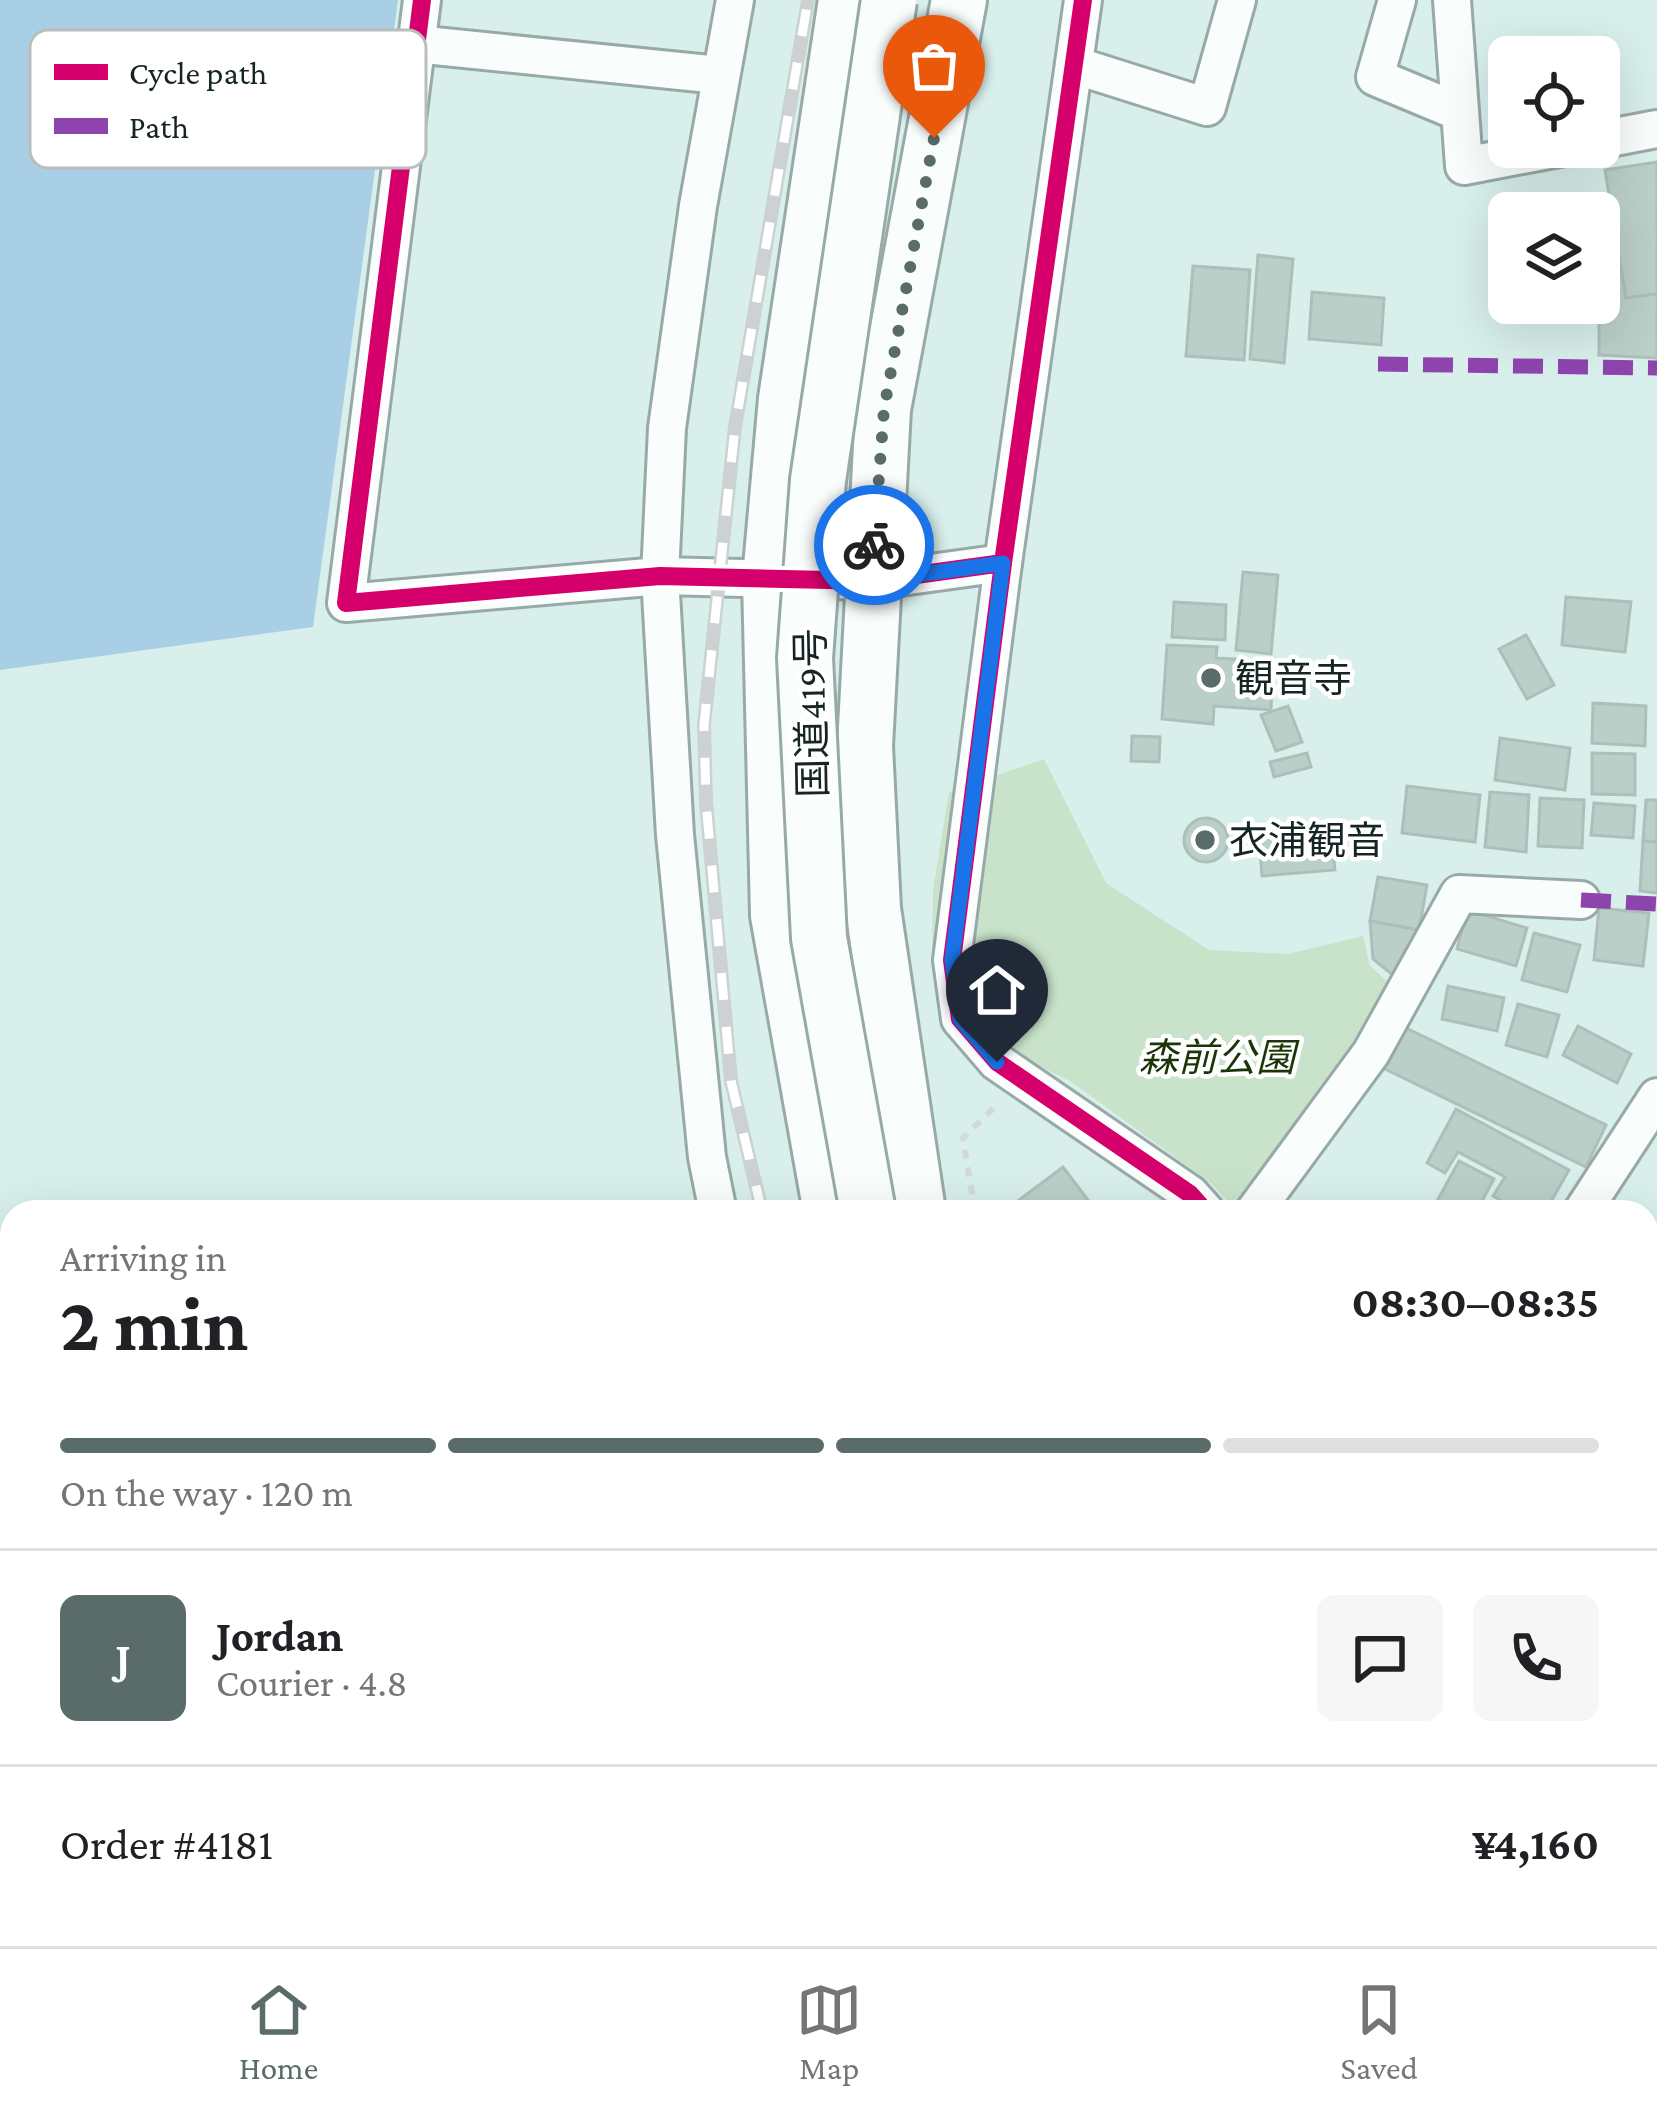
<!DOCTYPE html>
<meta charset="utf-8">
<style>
body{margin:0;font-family:"Crimson Pro","Noto Sans JP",serif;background:#f6f6f6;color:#202124;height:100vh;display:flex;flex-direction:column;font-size:45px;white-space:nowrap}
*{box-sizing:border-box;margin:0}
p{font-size:39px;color:#757577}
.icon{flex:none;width:66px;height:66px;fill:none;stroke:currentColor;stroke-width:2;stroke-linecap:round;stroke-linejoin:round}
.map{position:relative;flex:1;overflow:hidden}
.details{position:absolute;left:0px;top:1200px;width:1659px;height:747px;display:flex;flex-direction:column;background:#fff;border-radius:36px 36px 0 0;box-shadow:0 12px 48px #0002}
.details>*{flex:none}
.buttons{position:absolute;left:1488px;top:36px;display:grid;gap:24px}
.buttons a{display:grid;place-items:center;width:132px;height:132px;border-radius:18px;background:#fff;box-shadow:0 12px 48px #0002;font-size:60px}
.pin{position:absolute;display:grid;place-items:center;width:102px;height:102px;color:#fff;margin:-123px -51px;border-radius:50% 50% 50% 0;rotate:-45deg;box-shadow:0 0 12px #0007}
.pin .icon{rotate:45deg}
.courier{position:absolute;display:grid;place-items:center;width:120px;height:120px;margin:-60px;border:9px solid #1a73e8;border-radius:50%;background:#fff;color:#222;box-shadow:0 3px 15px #0007}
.overview em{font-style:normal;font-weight:700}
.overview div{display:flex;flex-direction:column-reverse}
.overview{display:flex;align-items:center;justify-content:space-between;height:204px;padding:0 60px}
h1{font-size:78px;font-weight:700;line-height:90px}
.bar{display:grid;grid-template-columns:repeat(4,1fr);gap:18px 12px;align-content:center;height:144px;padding:0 60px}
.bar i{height:15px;border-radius:9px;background:#e0e0e0}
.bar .current{background:#596c6a}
.bar p{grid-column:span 4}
.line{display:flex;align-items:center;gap:30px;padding:0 60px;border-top:3px solid #e0e0e0}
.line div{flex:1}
.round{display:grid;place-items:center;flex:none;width:126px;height:126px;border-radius:18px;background:#f6f6f6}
.tabs{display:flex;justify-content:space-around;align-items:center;height:168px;border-top:3px solid #e0e0e0;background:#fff;font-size:33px;color:#757577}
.tabs a{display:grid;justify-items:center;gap:6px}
.tabs .current{color:#596c6a}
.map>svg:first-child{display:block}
.green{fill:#c9e3ca}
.water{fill:#a8cfe6}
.building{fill:#bacfc8;stroke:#aebfba;stroke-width:3}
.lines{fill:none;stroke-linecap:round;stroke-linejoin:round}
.minor-casing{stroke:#98aaa8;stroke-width:42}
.major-casing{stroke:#98aaa8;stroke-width:51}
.highway-casing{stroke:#98aaa8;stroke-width:60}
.path{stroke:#d2d9d8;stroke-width:6;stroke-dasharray:9 9;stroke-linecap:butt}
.minor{stroke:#f9fdfc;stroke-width:36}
.major{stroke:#f9fdfc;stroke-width:45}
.highway{stroke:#f9fdfc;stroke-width:54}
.rail-casing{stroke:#cbd2d1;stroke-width:14}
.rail{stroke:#fff;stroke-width:9;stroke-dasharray:27;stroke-linecap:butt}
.highway-bridge-casing{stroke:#98aaa8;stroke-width:60;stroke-linecap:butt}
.highway-bridge{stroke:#f9fdfc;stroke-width:54}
.quiet{stroke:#8e44ad;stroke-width:15;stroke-dasharray:30 15;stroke-linecap:butt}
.cycleway-casing{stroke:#fff;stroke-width:26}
.cycleway{stroke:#d6006c;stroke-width:18}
.done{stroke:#596c6a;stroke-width:12;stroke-dasharray:0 21.6}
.route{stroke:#1a73e8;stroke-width:15}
.poi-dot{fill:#596c6a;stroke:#fff;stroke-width:4.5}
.labels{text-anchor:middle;stroke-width:9;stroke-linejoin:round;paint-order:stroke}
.poi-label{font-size:39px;fill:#152524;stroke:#fff;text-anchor:start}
.street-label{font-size:39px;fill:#152524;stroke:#fff}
.park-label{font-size:39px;font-style:italic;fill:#1a3607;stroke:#fff}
.key{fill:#fff;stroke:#b9bebd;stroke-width:3}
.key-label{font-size:33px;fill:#152524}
</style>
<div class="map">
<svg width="1657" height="1946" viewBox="0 0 1657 1946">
<rect width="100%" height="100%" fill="#d8efec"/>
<path class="green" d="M1044,759L1106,883L1209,950L1288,954L1363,936L1370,966L1397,990L1237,1212L1212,1184L1070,1081L1009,1051L971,1014L932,964L933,890L949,792Z"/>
<path class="water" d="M0,0H398L313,627L0,670Z"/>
<g class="building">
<path d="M1657,162V294L1626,298L1605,170Z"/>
<path d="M1618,252L1626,298L1657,294V358L1599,355V255Z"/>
<path d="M1258,255L1293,259L1284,363L1250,359Z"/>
<path d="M1193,266L1250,270L1244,360L1186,356Z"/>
<path d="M1312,292L1384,298L1381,345L1309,339Z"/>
<path d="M1243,572L1278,575L1271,654L1236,650Z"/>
<path d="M1566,597L1631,602L1625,652L1562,645Z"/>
<path d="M1174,602L1226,605L1225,640L1172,637Z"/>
<path d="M1526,635L1554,685L1527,699L1499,649Z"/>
<path d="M1167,645L1217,647L1216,658L1273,661L1271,710L1214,706L1213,724L1162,719Z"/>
<path d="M1593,703L1646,706L1645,746L1592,743Z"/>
<path d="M1288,706L1302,742L1276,751L1261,715Z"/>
<path d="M1132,736L1160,737L1159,762L1131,761Z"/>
<path d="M1500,738L1570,748L1565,790L1495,780Z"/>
<path d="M1307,753L1311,767L1274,777L1270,762Z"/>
<path d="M1592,753L1635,754V795L1592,794Z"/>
<path d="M1407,786L1480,795L1475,842L1402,833Z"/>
<path d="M1490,792L1529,795L1526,852L1485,847Z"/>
<path d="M1540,798L1584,800L1582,848L1538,846Z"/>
<path d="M1646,800H1657V842L1643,841Z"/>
<path d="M1594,803L1635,806L1633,838L1591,835Z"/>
<circle cx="1206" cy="840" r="22"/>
<path d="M1331,833L1335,870L1262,876L1259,839Z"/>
<path d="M1643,841L1657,842V893L1640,891Z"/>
<path d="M1378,877L1427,885L1419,930L1370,921Z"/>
<path d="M1599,908L1649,913L1643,966L1594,960Z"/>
<path d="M1467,910L1527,928L1516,966L1457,949Z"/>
<path d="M1370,921L1428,932L1399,980L1373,959Z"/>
<path d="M1534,933L1580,945L1567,992L1522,980Z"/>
<path d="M1448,986L1504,998L1497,1031L1442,1019Z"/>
<path d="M1518,1004L1559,1015L1547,1057L1506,1045Z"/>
<path d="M1400,1025L1606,1125L1586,1167L1379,1066Z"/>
<path d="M1578,1026L1631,1054L1617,1083L1563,1055Z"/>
<path d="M1456,1109L1569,1170L1545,1212H1521L1493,1196L1505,1177L1458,1152L1445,1173L1427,1163Z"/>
<path d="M1459,1161L1494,1179L1476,1212H1431Z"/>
<path d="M1063,1167L1097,1212H1003Z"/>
<path d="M1647,1229L1657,1232V1281L1647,1278Z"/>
<path d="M1649,1364L1657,1367V1455L1647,1452Z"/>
</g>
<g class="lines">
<defs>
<g id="minor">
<path d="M422,0L346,603L660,576L872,581L1003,563"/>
<path d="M1083,0L1003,563L952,960L960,1019L997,1062L1190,1194L1206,1212"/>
<path d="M1397,0L1375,77L1459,112"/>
<path d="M1452,0L1464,166L1564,147"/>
<path d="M415,44L719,75"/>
<path d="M1074,65L1207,107L1237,0"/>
<path d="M1599,140L1657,129"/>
<path d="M718,1212L707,1157L675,835L660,576L667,428L698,206L735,0"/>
<path d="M1254,1212L1371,1053L1459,894L1581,900"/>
<path d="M1582,1212L1657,1097"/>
<path d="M0,1290L12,1289"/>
<path d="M1525,1935L1552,1946"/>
<path d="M1313,1946L1314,1935"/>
</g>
<path id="major" d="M1647,1690L1657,1694"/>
<g id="highway">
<path d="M831,1212L778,915L770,579L786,399L846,0"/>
<path d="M918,1212L873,909L865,746L883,409L959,0"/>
<path d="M0,1650L12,1649"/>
<path d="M0,1760L12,1758"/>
<path d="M1044,1935L1046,1946"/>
<path d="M1123,1935L1126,1946"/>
</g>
</defs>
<use href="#minor" class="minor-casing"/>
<use href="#major" class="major-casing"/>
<use href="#highway" class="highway-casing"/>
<path class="path" d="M975,1212L963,1138L999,1103"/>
<use href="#minor" class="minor"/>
<use href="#major" class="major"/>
<use href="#highway" class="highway"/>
<defs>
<g id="rail">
<path d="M762,1212L731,1081L706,802L704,725L735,427L808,0"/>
<path d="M943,1935L946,1946"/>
</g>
</defs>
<use href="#rail" class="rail-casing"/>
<use href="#rail" class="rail"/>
<defs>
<path id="highway-bridge" d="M868,1212L819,938L805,658L818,480L889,0"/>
</defs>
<use href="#highway-bridge" class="highway-bridge-casing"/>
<use href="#highway-bridge" class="highway-bridge"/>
<g class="quiet">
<path d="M1378,364L1657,368"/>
<path d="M1581,900L1657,904"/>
</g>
<defs>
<g id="cycleway">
<path d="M422,0L346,603L660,576L872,581L1003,563"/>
<path d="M1083,0L1003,563L952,960L960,1019L997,1062L1190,1194L1206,1212"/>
</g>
</defs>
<use href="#cycleway" class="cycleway-casing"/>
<use href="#cycleway" class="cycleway"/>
</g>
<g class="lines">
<path class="done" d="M874,545L884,409L934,138"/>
<path class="route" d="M874,545L872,581L1003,563L952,960L960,1019L997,1062"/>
</g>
<g class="poi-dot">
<circle cx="1211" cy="678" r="12"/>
<circle cx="1205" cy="840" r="12"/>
</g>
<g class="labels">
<g class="poi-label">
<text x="1235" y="692">観音寺</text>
<text x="1229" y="854">衣浦観音</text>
</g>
<g class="street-label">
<text transform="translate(811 713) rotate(-91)" y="14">国道419号</text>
</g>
<g class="park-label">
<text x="1217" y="1071">森前公園</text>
</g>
</g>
<rect x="30" y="30" width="396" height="138" rx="18" class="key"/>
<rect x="54" y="64" width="54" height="16" fill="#d6006c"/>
<rect x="54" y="118" width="54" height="16" fill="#8e44ad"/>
<g class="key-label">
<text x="129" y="84">Cycle path</text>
<text x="129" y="138">Path</text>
</g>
</svg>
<div class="buttons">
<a><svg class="icon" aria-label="locate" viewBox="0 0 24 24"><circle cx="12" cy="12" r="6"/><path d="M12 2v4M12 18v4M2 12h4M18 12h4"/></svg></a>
<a><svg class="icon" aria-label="layers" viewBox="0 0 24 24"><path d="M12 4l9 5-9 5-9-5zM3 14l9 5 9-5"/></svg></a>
</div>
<div class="pin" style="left:934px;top:138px;background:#ea580c"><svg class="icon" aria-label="bag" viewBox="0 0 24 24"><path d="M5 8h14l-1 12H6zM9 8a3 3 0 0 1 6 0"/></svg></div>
<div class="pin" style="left:997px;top:1062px;background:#1f2937"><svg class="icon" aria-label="home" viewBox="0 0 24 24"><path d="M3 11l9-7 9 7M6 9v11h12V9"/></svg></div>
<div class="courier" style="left:874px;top:545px"><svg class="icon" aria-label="bike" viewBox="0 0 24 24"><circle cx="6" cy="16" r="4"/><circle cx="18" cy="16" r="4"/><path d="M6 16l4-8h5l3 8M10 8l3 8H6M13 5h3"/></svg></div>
<section class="details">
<div class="overview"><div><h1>2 min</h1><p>Arriving in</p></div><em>08:30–08:35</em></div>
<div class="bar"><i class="current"></i><i class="current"></i><i class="current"></i><i></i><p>On the way · 120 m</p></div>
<div class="line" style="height:216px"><b class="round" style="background:#596c6a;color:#fff">J</b><div><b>Jordan</b><p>Courier · 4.8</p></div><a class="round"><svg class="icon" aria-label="chat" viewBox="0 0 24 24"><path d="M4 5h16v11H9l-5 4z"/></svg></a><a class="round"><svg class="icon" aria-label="phone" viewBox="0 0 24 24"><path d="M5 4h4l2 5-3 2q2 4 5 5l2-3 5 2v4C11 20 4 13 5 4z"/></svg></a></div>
<div class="line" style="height:156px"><div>Order #4181</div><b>¥4,160</b></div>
</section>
</div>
<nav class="tabs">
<a class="current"><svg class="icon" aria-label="home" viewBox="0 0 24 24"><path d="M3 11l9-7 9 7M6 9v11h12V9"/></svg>Home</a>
<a><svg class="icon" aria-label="map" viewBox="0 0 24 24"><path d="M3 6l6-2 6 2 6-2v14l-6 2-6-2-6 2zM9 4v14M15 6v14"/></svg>Map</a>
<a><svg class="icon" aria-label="saved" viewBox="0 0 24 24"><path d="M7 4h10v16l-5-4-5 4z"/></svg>Saved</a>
</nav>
